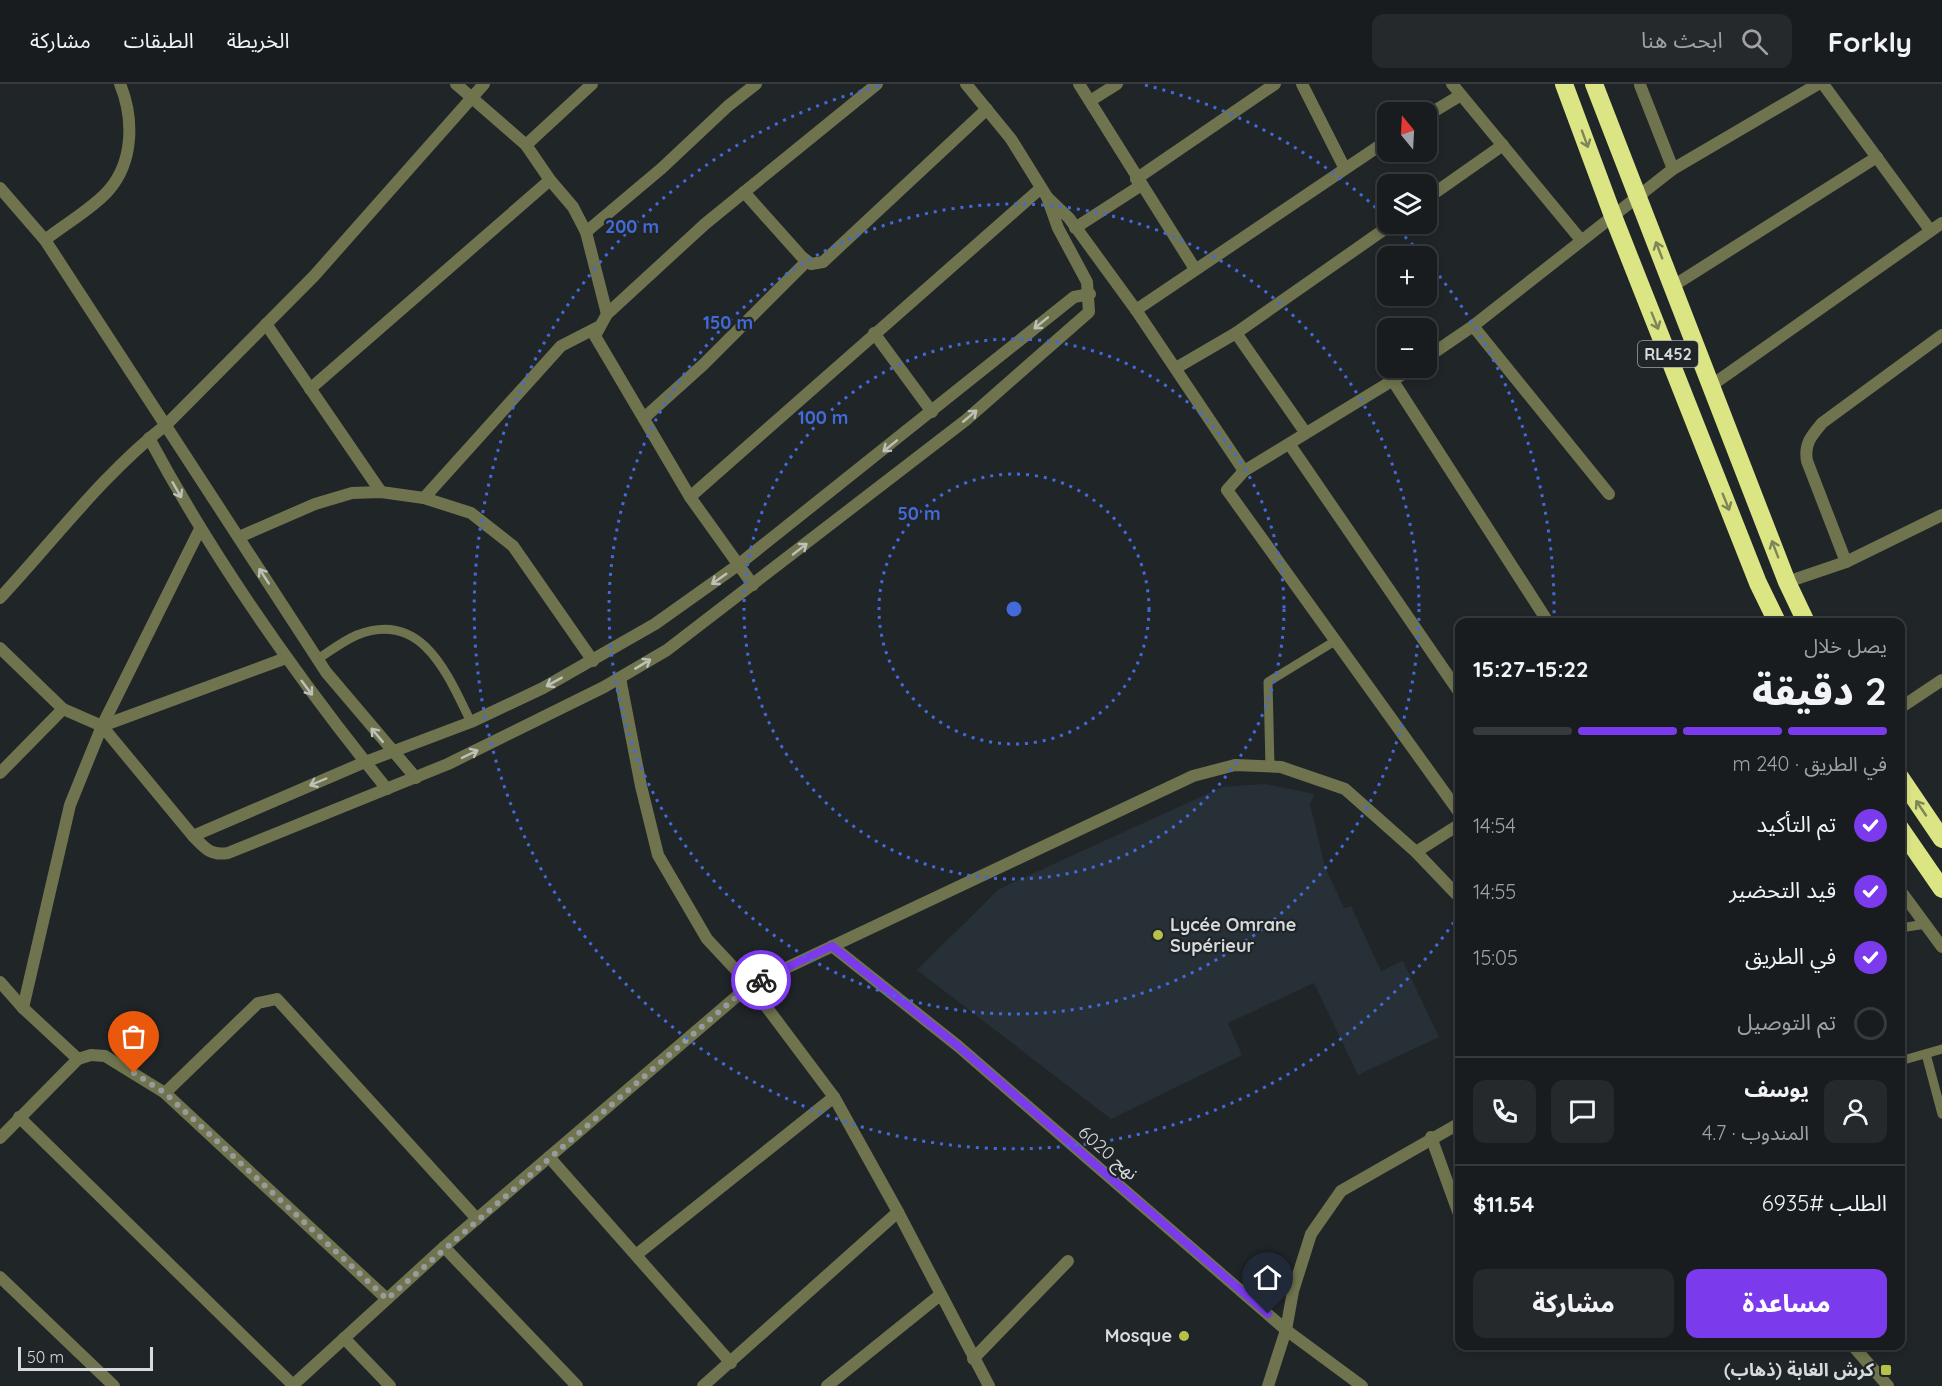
<!DOCTYPE html>
<html lang="ar">
<meta charset="utf-8">
<style>
body{margin:0;font-family:Quicksand,"Noto Sans Arabic",sans-serif;background:#25292b;color:#f1f3f6;direction:rtl;height:100vh;display:flex;flex-direction:column;font-size:22px;white-space:nowrap}
*{box-sizing:border-box;margin:0}
p{font-size:20px;color:#9fa1a4}
.icon{flex:none;width:33px;height:33px;fill:none;stroke:currentColor;stroke-width:2;stroke-linecap:round;stroke-linejoin:round}
.map{position:relative;flex:1;overflow:hidden;direction:ltr}
.sheet{position:absolute;left:1455px;top:534px;width:450px;height:732px;display:flex;flex-direction:column;background:#181c1e;border-radius:12px;box-shadow:0 3px 9px #0003,0 0 0 2px #363a3c;direction:rtl}
.sheet>*{flex:none}
.needle{width:39px;rotate:342deg}
.controls{position:absolute;left:1377px;top:18px;display:grid;gap:12px}
.controls a{display:grid;place-items:center;width:60px;height:60px;border-radius:12px;background:#181c1e;box-shadow:0 3px 9px #0003,0 0 0 2px #363a3c;font-size:30px}
.scale{position:absolute;left:18px;bottom:15px;width:135px;box-sizing:border-box;padding-left:6px;border:3px solid #d8dbdd;border-top:0;font-size:16px;line-height:21px;white-space:nowrap;color:#d8dbdd;-webkit-text-stroke:4px #202528;paint-order:stroke}
.pin{position:absolute;display:grid;place-items:center;width:51px;height:51px;color:#fff;margin:-62px -26px;border-radius:50% 50% 50% 0;rotate:-45deg;box-shadow:0 0 6px #0007}
.pin .icon{rotate:45deg}
.courier{position:absolute;display:grid;place-items:center;width:60px;height:60px;margin:-30px;border:4px solid #7c3aed;border-radius:50%;background:#fff;color:#222;box-shadow:0 2px 8px #0007}
.headline em{font-style:normal;font-weight:800}
.headline div{display:flex;flex-direction:column-reverse}
.headline{display:flex;align-items:center;justify-content:space-between;height:102px;padding:0 18px}
h1{font-size:39px;font-weight:800;line-height:45px}
.bar{display:grid;grid-template-columns:repeat(4,1fr);gap:9px 6px;align-content:center;height:72px;padding:0 18px}
.bar i{height:8px;border-radius:4px;background:#363a3c}
.bar .active{background:#7c3aed}
.bar p{grid-column:span 4}
.line{display:flex;align-items:center;gap:15px;padding:0 18px;border-top:2px solid #363a3c}
.line div{flex:1}
.round{display:grid;place-items:center;flex:none;width:63px;height:63px;border-radius:12px;background:#25292b}
ol{padding:0 18px;list-style:none}
li{display:flex;align-items:center;gap:18px;height:66px}
li p{margin-inline-start:auto}
li .icon{padding:6px;border-radius:50%;background:#7c3aed;color:#fff;stroke-width:4}
li:last-child{color:#9fa1a4}
li i{width:33px;height:33px;border:3px solid #363a3c;border-radius:50%}
.action{display:flex;gap:12px;margin-top:auto;padding:12px 18px}
.action a{flex:1;height:69px;border-radius:12px;background:#7c3aed;color:#fff;font-size:24px;font-weight:800;line-height:69px;text-align:center}
.action a+a{background:#25292b;color:#f1f3f6}
header{display:flex;align-items:center;gap:36px;box-sizing:border-box;height:84px;padding:0 30px;background:#181c1e;border-bottom:2px solid #363a3c}
header strong{font-size:28px}
nav{display:flex;gap:33px;margin-inline-start:auto;font-size:21px}
.search{width:420px;height:54px;background:#25292b;display:flex;align-items:center;gap:15px;box-sizing:border-box;padding:0 21px;border-radius:12px;color:#9fa1a4;font-size:22px}
.map>svg:first-child{display:block}
.built{fill:#273037}
.lines{fill:none;stroke-linecap:round;stroke-linejoin:round}
.lane{stroke:#6f744e;stroke-width:9}
.street{stroke:#6f744e;stroke-width:12}
.highway{stroke:#dbe583;stroke-width:18}
.oneway{stroke:#7e8556}
.oneway2{stroke:#bec1b9}
.done{stroke:#989b9e;stroke-width:6;stroke-dasharray:0 10.8}
.route{stroke:#7c3aed;stroke-width:8}
.ring{fill:none;stroke:#426ad9;stroke-width:3;stroke-dasharray:3 6}
.poi-dot{fill:#b7c148;stroke:#202528;stroke-width:2}
.labels{text-anchor:middle;stroke-width:4.5;stroke-linejoin:round;paint-order:stroke}
.shield{fill:#202528;stroke:#a1a4a7;stroke-width:1.5}
.shield-label{font-size:16px;font-weight:bold;fill:#d8dbdd}
.poi-label{font-size:18px;font-weight:bold;fill:#d8dbdd;stroke:#202528;text-anchor:end}
.street-label{font-size:18px;fill:#d8dbdd;stroke:#202528}
.centre{fill:#426ad9;stroke:#202528;stroke-width:3}
.ring-label{font-size:18px;text-anchor:middle;font-weight:bold;fill:#426ad9;stroke:#202528;stroke-width:4.5;stroke-linejoin:round;paint-order:stroke}
</style>
<header>
<strong>Forkly</strong>
<div class="search"><svg class="icon" aria-label="search" viewBox="0 0 24 24"><circle cx="10" cy="10" r="6"/><path d="M15 15l6 6"/></svg>ابحث هنا</div>
<nav><a>الخريطة</a><a>الطبقات</a><a>مشاركة</a></nav>
</header>
<div class="map">
<svg width="1942" height="1302" viewBox="0 0 1942 1302">
<rect width="100%" height="100%" fill="#202528"/>
<path class="built" d="M1265,700L1315,710L1310,720L1325,783L1344,824L1351,822L1381,887L1403,877L1439,953L1358,991L1314,899L1228,939L1242,971L1111,1035L917,886L999,805L1222,703Z"/>
<g class="lines">
<g class="lane">
<path d="M318,575C330,567 343,557 357,551C423,525 448,592 471,638"/>
<path d="M1270,683L1268,598L1335,557"/>
<path d="M1900,844L1926,840"/>
<path d="M1926,970L1942,1030"/>
<path d="M1900,977L1942,965"/>
</g>
<g class="street">
<path d="M456,0L526,61L550,96L573,123L586,148L607,230"/>
<path d="M966,0L1011,55L1047,113L1069,134L1136,226L1244,387"/>
<path d="M1079,0L1195,185"/>
<path d="M1302,0L1344,83"/>
<path d="M1452,0L1581,156"/>
<path d="M1823,0L1930,146"/>
<path d="M1640,1L1673,85"/>
<path d="M1090,17L1117,0"/>
<path d="M1426,32L1461,11"/>
<path d="M526,61L592,0"/>
<path d="M1136,95L1275,0"/>
<path d="M0,104L45,156L326,588L416,694"/>
<path d="M744,108L802,173L811,180L823,178L987,25"/>
<path d="M1426,115L1503,61"/>
<path d="M1075,144L1140,102"/>
<path d="M586,148L662,84L728,22L756,0"/>
<path d="M45,156C65,140 92,125 108,107C134,78 134,34 120,0"/>
<path d="M1673,202L1877,73"/>
<path d="M1136,226L1388,56"/>
<path d="M266,240L381,408"/>
<path d="M1473,242L1609,410"/>
<path d="M874,249L932,328"/>
<path d="M1236,249L1305,348"/>
<path d="M1426,274L1473,242L1673,85L1818,0"/>
<path d="M1176,284L1236,249L1392,140"/>
<path d="M1413,284L1244,387L1227,406L1460,730"/>
<path d="M1393,297L1548,538"/>
<path d="M1712,301L1942,139"/>
<path d="M310,305L550,96"/>
<path d="M644,334L704,280L807,177"/>
<path d="M149,354C216,479 298,595 387,705"/>
<path d="M1290,361L1460,609"/>
<path d="M690,413L1041,104"/>
<path d="M424,414L561,262L598,243"/>
<path d="M239,453L315,420L352,409L381,408L424,414L471,429L513,462L593,577"/>
<path d="M1846,478L1807,377C1804,360 1811,352 1822,339L1942,251"/>
<path d="M1787,498L1846,478L1942,431"/>
<path d="M753,501L690,413L595,252L607,230L705,140L877,0"/>
<path d="M0,514C55,455 103,390 167,340L314,192L484,0"/>
<path d="M0,564L63,625L102,642L193,752C205,764 210,772 228,769L448,680L604,603L667,566L966,336L1089,228L1087,198L1058,144L1047,113"/>
<path d="M620,594L641,702L658,771L707,855L750,901L834,1013L898,1128L989,1302"/>
<path d="M1900,624L1942,596"/>
<path d="M102,642L286,574"/>
<path d="M0,689L63,625"/>
<path d="M193,752L365,678L471,638L543,604L655,540L738,481L1074,213L1090,210"/>
<path d="M1416,768L1460,740"/>
<path d="M1900,806L1942,863"/>
<path d="M832,862L958,962L1286,1246L1362,1302"/>
<path d="M0,898L23,924L78,975"/>
<path d="M23,924L70,721L102,642L200,445"/>
<path d="M165,1009L258,919L277,915L477,1135"/>
<path d="M19,1033L293,1301"/>
<path d="M1431,1053L1460,1133"/>
<path d="M0,1054L78,975L91,971L105,972L165,1009L387,1215"/>
<path d="M549,1073L731,1279"/>
<path d="M444,1163L577,1302"/>
<path d="M636,1171L834,1013"/>
<path d="M0,1193L114,1302"/>
<path d="M344,1254L390,1302"/>
<path d="M1853,1262L1888,1302"/>
<path d="M973,1275L1068,1177"/>
<path d="M292,1302L444,1163L750,901L1193,692L1235,681L1281,683L1345,705L1416,768L1460,814"/>
<path d="M703,1302L898,1128"/>
<path d="M827,1302L940,1211"/>
<path d="M1268,1302L1286,1246L1293,1207L1311,1150L1341,1107L1460,1039"/>
</g>
<g class="highway">
<path d="M1564,0L1613,132L1758,499L1777,538"/>
<path d="M1594,0L1787,498L1806,538"/>
<path d="M1900,693L1942,755"/>
<path d="M1900,744L1942,805"/>
</g>
</g>
<defs><path id="oneway-shaft" d="M-6 0H5M1.5-3L5.5 0L1.5 3" fill="none" stroke-width="1.6" stroke-linecap="round" stroke-linejoin="round" transform="scale(1.5)"/></defs>
<g class="oneway">
<use href="#oneway-shaft" transform="translate(1585 55) rotate(70)"/>
<use href="#oneway-shaft" transform="translate(1659 166) rotate(-111)"/>
<use href="#oneway-shaft" transform="translate(1655 237) rotate(68)"/>
<use href="#oneway-shaft" transform="translate(1726 418) rotate(68)"/>
<use href="#oneway-shaft" transform="translate(1775 465) rotate(-111)"/>
<use href="#oneway-shaft" transform="translate(1921 724) rotate(-124)"/>
</g>
<g class="oneway2">
<use href="#oneway-shaft" transform="translate(1041 239) rotate(141)"/>
<use href="#oneway-shaft" transform="translate(970 332) rotate(-40)"/>
<use href="#oneway-shaft" transform="translate(890 362) rotate(141)"/>
<use href="#oneway-shaft" transform="translate(177 406) rotate(60)"/>
<use href="#oneway-shaft" transform="translate(800 465) rotate(-38)"/>
<use href="#oneway-shaft" transform="translate(264 492) rotate(-123)"/>
<use href="#oneway-shaft" transform="translate(719 495) rotate(145)"/>
<use href="#oneway-shaft" transform="translate(643 580) rotate(-31)"/>
<use href="#oneway-shaft" transform="translate(554 598) rotate(151)"/>
<use href="#oneway-shaft" transform="translate(307 604) rotate(53)"/>
<use href="#oneway-shaft" transform="translate(377 651) rotate(-130)"/>
<use href="#oneway-shaft" transform="translate(470 670) rotate(-26)"/>
<use href="#oneway-shaft" transform="translate(318 698) rotate(157)"/>
</g>
<g class="lines">
<path class="done" d="M134,989L165,1009L387,1215L750,901L761,896"/>
<path class="route" d="M761,896L832,862L958,962L1268,1230"/>
</g>
<g class="ring">
<circle cx="1014" cy="525" r="135"/>
<circle cx="1014" cy="525" r="270"/>
<circle cx="1014" cy="525" r="405"/>
<path d="M1459 831A540 540 0 1 1 883 1M1145 1A540 540 0 0 1 1386 133M1392 140A540 540 0 0 1 1422 171M1428 178A540 540 0 0 1 1554 534"/>
</g>
<g class="poi-dot">
<circle cx="1158" cy="851" r="6"/>
<circle cx="1184" cy="1252" r="6"/>
<rect x="1880" y="1280" width="12" height="12" rx="3"/>
</g>
<g class="labels">
<rect class="shield" x="1638" y="257" width="60" height="26" rx="4.5"/>
<g class="shield-label">
<text x="1668" y="276">RL452</text>
</g>
<g class="poi-label">
<text x="1170" y="847" text-anchor="start">Lycée Omrane<tspan x="1170" dy="21">Supérieur</tspan></text>
<text x="1172" y="1258">Mosque</text>
<text x="1874" y="1292">كرش الغابة (ذهاب)</text>
</g>
<g class="street-label">
<text transform="translate(1108 1069) rotate(41)" y="6">نهج 6020</text>
</g>
</g>
<circle cx="1014" cy="525" r="9" class="centre"/>
<g class="ring-label">
<text x="632" y="149">200 m</text>
<text x="728" y="245">150 m</text>
<text x="823" y="340">100 m</text>
<text x="919" y="436">50 m</text>
</g>
</svg>
<div class="controls">
<a><svg class="needle" viewBox="-14 -14 28 28"><path d="M0-13l5 13h-10z" fill="#e53935"/><path d="M0 13l5-13h-10z" fill="#9fa1a4"/></svg></a>
<a><svg class="icon" aria-label="layers" viewBox="0 0 24 24"><path d="M12 4l9 5-9 5-9-5zM3 14l9 5 9-5"/></svg></a>
<a>+</a>
<a>−</a>
</div>
<div class="scale">50 m</div>
<div class="pin" style="left:134px;top:989px;background:#ea580c"><svg class="icon" aria-label="bag" viewBox="0 0 24 24"><path d="M5 8h14l-1 12H6zM9 8a3 3 0 0 1 6 0"/></svg></div>
<div class="pin" style="left:1268px;top:1230px;background:#1f2937"><svg class="icon" aria-label="home" viewBox="0 0 24 24"><path d="M3 11l9-7 9 7M6 9v11h12V9"/></svg></div>
<div class="courier" style="left:761px;top:896px"><svg class="icon" aria-label="bike" viewBox="0 0 24 24"><circle cx="6" cy="16" r="4"/><circle cx="18" cy="16" r="4"/><path d="M6 16l4-8h5l3 8M10 8l3 8H6M13 5h3"/></svg></div>
<section class="sheet">
<div class="headline"><div><h1>2 دقيقة</h1><p>يصل خلال</p></div><em>15:22–15:27</em></div>
<div class="bar"><i class="active"></i><i class="active"></i><i class="active"></i><i></i><p>في الطريق · 240 m</p></div>
<ol>
<li><svg class="icon" aria-label="check" viewBox="0 0 24 24"><path d="M5 12l5 5 9-10"/></svg>تم التأكيد<p>14:54</p></li>
<li><svg class="icon" aria-label="check" viewBox="0 0 24 24"><path d="M5 12l5 5 9-10"/></svg>قيد التحضير<p>14:55</p></li>
<li><svg class="icon" aria-label="check" viewBox="0 0 24 24"><path d="M5 12l5 5 9-10"/></svg>في الطريق<p>15:05</p></li>
<li><i></i>تم التوصيل</li>
</ol>
<div class="line" style="height:108px"><a class="round"><svg class="icon" aria-label="person" viewBox="0 0 24 24"><circle cx="12" cy="8" r="4"/><path d="M4 21q1-7 8-7t8 7"/></svg></a><div><b>يوسف</b><p>المندوب · 4.7</p></div><a class="round"><svg class="icon" aria-label="chat" viewBox="0 0 24 24"><path d="M4 5h16v11H9l-5 4z"/></svg></a><a class="round"><svg class="icon" aria-label="phone" viewBox="0 0 24 24"><path d="M5 4h4l2 5-3 2q2 4 5 5l2-3 5 2v4C11 20 4 13 5 4z"/></svg></a></div>
<div class="line" style="height:78px"><div>الطلب #6935</div><b>$11.54</b></div>
<div class="action"><a>مساعدة</a><a>مشاركة</a></div>
</section>
</div>
